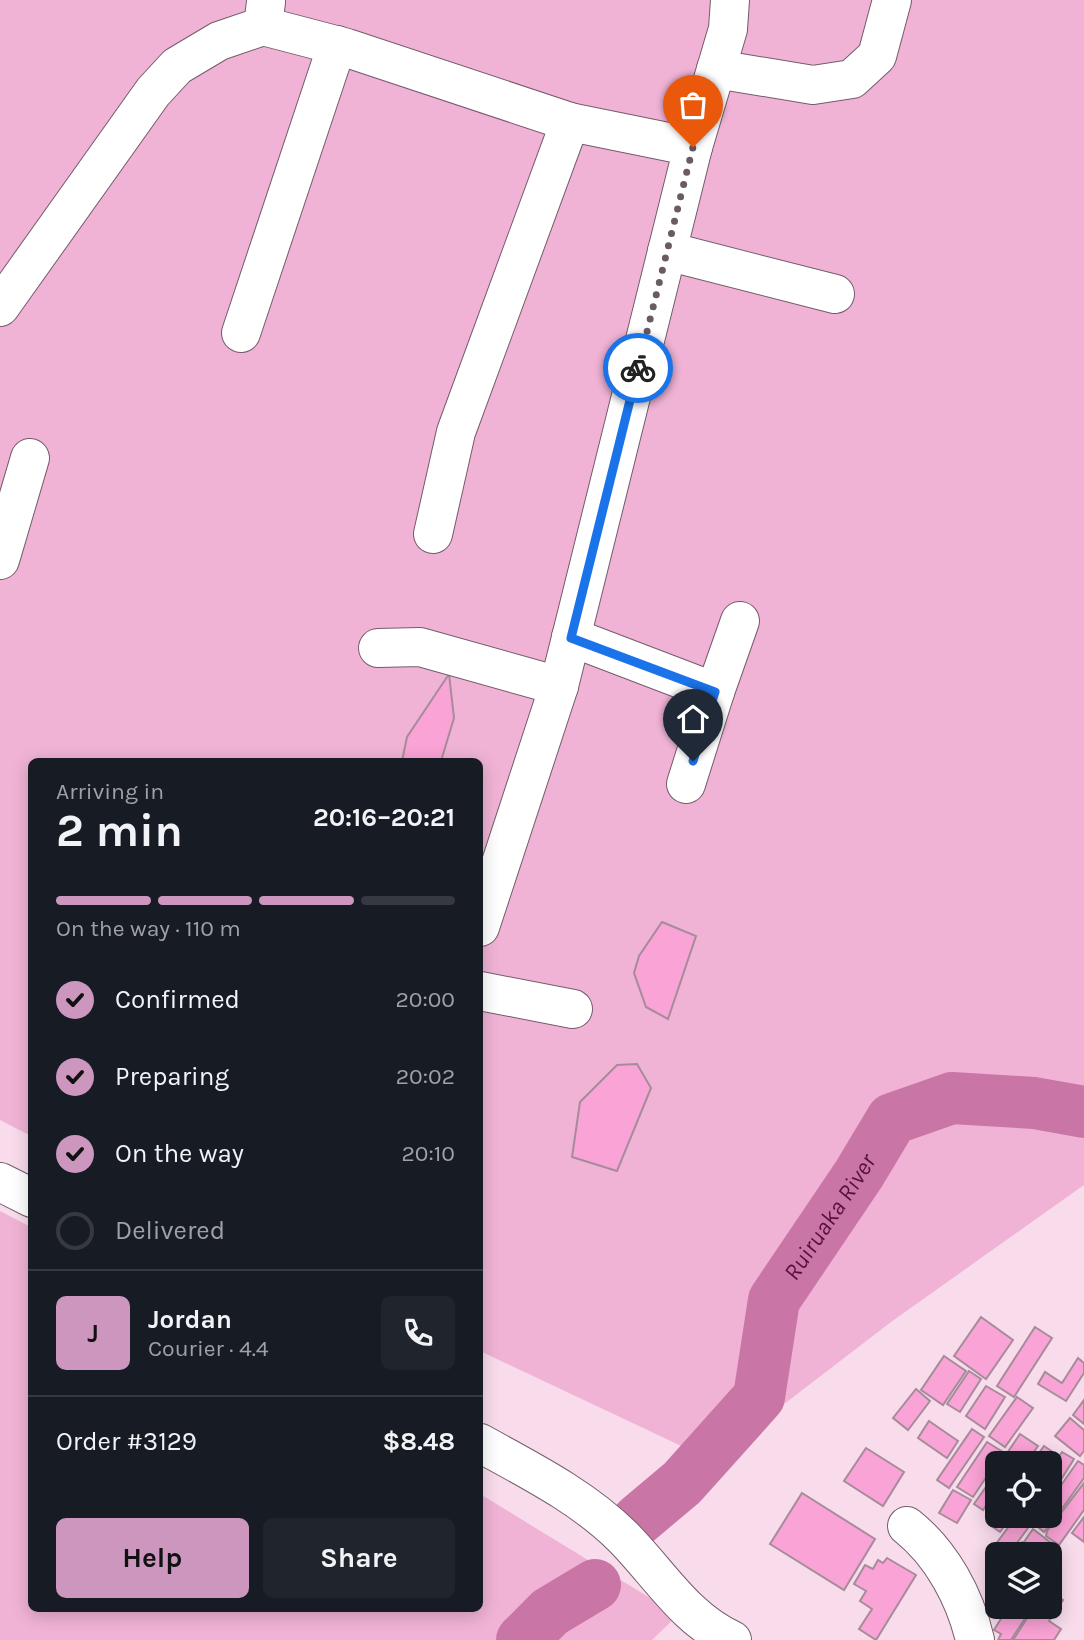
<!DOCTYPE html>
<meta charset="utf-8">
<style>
body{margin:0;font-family:Karla,sans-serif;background:#20242c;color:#f1f3f6;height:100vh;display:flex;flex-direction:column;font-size:26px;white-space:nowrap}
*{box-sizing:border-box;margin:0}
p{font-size:23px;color:#9ea1a6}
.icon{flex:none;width:38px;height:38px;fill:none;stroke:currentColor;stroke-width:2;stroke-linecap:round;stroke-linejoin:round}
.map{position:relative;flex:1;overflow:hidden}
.sheet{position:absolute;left:28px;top:758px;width:455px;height:854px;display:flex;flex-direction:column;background:#171b24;border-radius:10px;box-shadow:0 4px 18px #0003}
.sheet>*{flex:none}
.controls{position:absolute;left:985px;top:1451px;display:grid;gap:14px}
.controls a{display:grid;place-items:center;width:77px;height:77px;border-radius:10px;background:#171b24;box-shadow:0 4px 18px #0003;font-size:35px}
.pin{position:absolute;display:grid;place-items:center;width:60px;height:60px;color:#fff;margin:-72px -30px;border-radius:50% 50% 50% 0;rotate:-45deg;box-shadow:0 0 7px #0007}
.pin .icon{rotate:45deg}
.courier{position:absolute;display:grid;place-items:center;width:70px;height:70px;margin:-35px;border:5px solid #1a73e8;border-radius:50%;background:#fff;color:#222;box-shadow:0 2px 9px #0007}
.head em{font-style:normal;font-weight:700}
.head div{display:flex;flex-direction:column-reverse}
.head{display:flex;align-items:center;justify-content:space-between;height:119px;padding:0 28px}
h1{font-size:46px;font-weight:700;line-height:52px}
.bar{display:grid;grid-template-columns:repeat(4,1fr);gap:10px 7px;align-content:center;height:84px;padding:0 28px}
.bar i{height:9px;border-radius:5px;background:#363941}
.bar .on{background:#cd96be}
.bar p{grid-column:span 4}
.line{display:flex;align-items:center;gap:18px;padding:0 28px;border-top:2px solid #363941}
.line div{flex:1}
.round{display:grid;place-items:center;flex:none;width:74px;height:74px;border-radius:10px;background:#20242c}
ol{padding:0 28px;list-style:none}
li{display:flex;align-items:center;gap:21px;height:77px}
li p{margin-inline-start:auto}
li .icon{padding:7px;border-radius:50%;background:#cd96be;color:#111;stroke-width:4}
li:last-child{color:#9ea1a6}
li i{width:38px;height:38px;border:4px solid #363941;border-radius:50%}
.primary-button{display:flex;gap:14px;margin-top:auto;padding:14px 28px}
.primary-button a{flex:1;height:80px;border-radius:10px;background:#cd96be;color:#111;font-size:28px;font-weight:700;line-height:80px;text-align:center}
.primary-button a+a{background:#20242c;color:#f1f3f6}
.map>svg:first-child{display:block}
.green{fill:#f0b3d5}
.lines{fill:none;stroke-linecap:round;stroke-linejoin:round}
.river{stroke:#c976a7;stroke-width:52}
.building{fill:#faa3d6;stroke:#a68c9a;stroke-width:2}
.minor-casing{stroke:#745c6a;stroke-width:40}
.minor{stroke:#fff;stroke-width:38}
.done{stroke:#6a5a63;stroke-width:7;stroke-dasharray:0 12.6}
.route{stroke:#1a73e8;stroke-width:9}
.labels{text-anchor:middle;stroke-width:7;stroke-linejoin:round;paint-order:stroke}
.water-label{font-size:24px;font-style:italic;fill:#5a0f42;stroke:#f9dcec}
</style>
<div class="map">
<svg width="1084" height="1640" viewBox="0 0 1084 1640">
<rect width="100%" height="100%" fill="#f9dcec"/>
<g class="green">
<path d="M0,0H1084V1185L891,1322L711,1460L480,1351V761H32L31,1136L0,1120Z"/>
<path d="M0,1211L31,1227L32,1608H480V1494L678,1615L652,1640H0Z"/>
</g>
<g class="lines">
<g class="river">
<path id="s1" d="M638,1520L682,1483L759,1397L774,1300L859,1174L892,1119L952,1098L1034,1103L1084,1112"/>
<path d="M522,1640L550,1612L595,1585"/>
</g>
</g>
<g class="building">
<path d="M449,674L454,718L441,761H402L407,737Z"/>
<path d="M662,922L696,936L668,1019L646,1007L634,973L639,956Z"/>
<path d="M637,1064L651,1088L617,1171L572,1157L580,1102L617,1065Z"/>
<path d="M981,1317L1013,1340L986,1379L954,1356Z"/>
<path d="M1035,1327L1052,1338L1014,1397L997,1386Z"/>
<path d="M944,1356L966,1371L943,1405L921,1390Z"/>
<path d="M1078,1358L1084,1363V1373L1066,1401L1038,1384L1045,1372L1062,1383Z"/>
<path d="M969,1371L981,1379L960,1412L947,1404Z"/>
<path d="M986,1386L1005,1397L985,1429L966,1416Z"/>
<path d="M916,1389L930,1401L908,1430L893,1418Z"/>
<path d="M1017,1397L1033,1408L1005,1447L989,1436Z"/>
<path d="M1084,1400V1424L1073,1415Z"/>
<path d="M1070,1418L1084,1430V1451L1080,1456L1055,1436Z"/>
<path d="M929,1421L958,1441L947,1458L918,1438Z"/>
<path d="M972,1429L984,1437L949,1488L937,1480Z"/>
<path d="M1020,1434L1038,1446L1026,1463H1009L1003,1459Z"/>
<path d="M987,1442L1003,1452L973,1497L957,1487Z"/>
<path d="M1044,1446L1054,1453L1047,1463H1032Z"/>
<path d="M866,1448L904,1472L883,1506L844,1481Z"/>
<path d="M1062,1452L1074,1459L1050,1497V1471Z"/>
<path d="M1078,1461L1084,1465V1478L1053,1521L1046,1516H1050V1501Z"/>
<path d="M998,1470V1488L983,1510L974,1504Z"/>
<path d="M1084,1483V1510L1059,1545L1046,1536L1047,1531Z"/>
<path d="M953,1490L971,1500L957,1523L939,1513Z"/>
<path d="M802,1493L875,1539L844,1590L770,1544Z"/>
<path d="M998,1514V1516H1012L1000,1532L990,1525Z"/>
<path d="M1014,1516H1028L1023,1522Z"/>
<path d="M1029,1516H1043L1052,1522L1044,1532L1027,1518Z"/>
<path d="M1084,1517V1542L1072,1533Z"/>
<path d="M1015,1518L1028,1528L1009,1554H1001L993,1548Z"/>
<path d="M1033,1529L1055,1546L1049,1554H1040L1024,1542Z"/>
<path d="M1022,1542L1036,1554H1012Z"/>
<path d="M887,1558L916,1575L876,1640L859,1629L872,1609L860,1601L866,1591L854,1584L865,1565L873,1569L878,1560L883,1563Z"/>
<path d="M1050,1591L1063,1600L1049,1621L1061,1629L1054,1640H1013L1035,1606H1050Z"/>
<path d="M1009,1606H1033L1011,1640H998L1001,1634L994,1630Z"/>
</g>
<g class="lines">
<defs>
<g id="minor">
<path d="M263,26L347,48L570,122L693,147L559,686L480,927"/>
<path d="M716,69L813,85L852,79L877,56L892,0"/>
<path d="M693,147L728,29L730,0"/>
<path d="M667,251L835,294"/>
<path d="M0,307L153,92L177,66L219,41L263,26L266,2"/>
<path d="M241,333L337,45"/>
<path d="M433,534L456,432L570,122"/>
<path d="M0,560L30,458"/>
<path d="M571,637L715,692L686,784"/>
<path d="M378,648L420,647L559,686"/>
<path d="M715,692L740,621"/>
<path d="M480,991L573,1009"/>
<path d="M0,1182L32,1198"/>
<path d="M480,1443C529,1470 583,1497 623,1537C658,1572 685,1619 732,1640"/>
<path d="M907,1526C942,1554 965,1597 975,1640"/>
</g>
</defs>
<use href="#minor" class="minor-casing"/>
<use href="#minor" class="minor"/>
</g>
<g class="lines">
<path class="done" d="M638,368L693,147"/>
<path class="route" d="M638,368L571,638L715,692L693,761"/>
</g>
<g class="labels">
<g class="water-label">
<text dy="8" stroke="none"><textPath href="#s1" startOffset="371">Ruiruaka River</textPath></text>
</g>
</g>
</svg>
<div class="controls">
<a><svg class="icon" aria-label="locate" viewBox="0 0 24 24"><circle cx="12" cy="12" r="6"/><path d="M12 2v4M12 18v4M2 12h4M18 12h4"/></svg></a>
<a><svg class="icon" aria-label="layers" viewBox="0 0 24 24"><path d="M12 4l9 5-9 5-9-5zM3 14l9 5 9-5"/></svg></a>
</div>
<div class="pin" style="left:693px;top:147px;background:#ea580c"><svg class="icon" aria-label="bag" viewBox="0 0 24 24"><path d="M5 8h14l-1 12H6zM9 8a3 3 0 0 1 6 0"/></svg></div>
<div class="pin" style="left:693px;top:761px;background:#1f2937"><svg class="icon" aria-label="home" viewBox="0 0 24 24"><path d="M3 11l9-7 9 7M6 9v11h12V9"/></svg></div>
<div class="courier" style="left:638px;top:368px"><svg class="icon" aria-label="bike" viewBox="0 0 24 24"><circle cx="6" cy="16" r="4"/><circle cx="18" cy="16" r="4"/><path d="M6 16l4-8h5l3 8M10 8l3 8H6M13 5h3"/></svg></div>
<section class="sheet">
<div class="head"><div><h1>2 min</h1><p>Arriving in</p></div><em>20:16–20:21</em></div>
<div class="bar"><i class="on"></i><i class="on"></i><i class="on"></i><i></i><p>On the way · 110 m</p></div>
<ol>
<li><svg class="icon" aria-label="check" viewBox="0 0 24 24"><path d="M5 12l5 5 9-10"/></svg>Confirmed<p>20:00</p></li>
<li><svg class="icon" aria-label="check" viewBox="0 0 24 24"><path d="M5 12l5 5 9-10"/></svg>Preparing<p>20:02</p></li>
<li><svg class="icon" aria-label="check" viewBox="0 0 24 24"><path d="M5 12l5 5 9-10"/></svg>On the way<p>20:10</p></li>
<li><i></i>Delivered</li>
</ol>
<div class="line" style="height:126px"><b class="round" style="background:#cd96be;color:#111">J</b><div><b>Jordan</b><p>Courier · 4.4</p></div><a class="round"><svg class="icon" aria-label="phone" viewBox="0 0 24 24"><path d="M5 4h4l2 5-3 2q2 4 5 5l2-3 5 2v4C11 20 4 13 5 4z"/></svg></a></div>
<div class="line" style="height:91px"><div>Order #3129</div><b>$8.48</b></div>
<div class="primary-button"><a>Help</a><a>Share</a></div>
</section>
</div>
